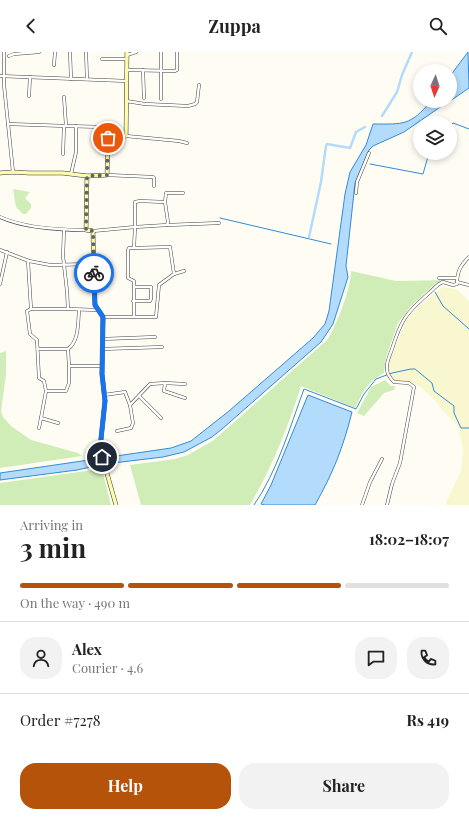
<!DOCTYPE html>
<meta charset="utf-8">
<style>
body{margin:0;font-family:"Playfair Display",serif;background:#f2f2f2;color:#222;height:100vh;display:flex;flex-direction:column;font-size:15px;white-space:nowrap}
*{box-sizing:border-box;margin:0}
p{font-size:13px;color:#767676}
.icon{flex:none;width:22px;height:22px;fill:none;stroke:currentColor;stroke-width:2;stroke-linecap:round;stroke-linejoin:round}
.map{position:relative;height:453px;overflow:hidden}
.details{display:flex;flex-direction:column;background:#fff;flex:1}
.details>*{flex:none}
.needle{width:26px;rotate:183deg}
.fabs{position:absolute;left:413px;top:12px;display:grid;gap:8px}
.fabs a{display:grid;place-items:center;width:44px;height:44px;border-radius:50%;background:#fff;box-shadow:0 2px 6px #0003;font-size:20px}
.pin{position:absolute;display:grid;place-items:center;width:34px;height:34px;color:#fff;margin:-17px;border:2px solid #fff;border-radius:50%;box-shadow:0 1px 4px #0007}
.courier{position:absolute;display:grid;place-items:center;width:40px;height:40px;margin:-20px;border:3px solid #1a73e8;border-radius:50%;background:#fff;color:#222;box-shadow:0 1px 5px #0007}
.summary em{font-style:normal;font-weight:700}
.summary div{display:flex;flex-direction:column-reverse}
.summary{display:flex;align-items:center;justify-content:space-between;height:68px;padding:0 20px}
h1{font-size:26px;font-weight:700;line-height:30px}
.bar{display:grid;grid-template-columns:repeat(4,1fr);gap:6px 4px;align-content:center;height:48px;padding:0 20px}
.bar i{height:5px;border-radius:3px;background:#e0e0e0}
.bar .current{background:#b45309}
.bar p{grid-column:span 4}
.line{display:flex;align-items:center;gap:10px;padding:0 20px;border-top:1px solid #e0e0e0}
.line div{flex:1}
.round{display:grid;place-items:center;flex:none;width:42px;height:42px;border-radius:16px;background:#f2f2f2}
.primary-button{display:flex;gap:8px;margin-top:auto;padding:8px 20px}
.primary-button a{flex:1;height:46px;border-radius:16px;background:#b45309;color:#fff;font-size:16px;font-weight:700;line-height:46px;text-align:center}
.primary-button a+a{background:#f2f2f2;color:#222}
header{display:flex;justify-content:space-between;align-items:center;height:52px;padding:0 20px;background:#fff;font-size:18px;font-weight:700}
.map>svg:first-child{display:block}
.farmland{fill:#f8f7d0}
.green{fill:#d0edb8}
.water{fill:#b3dbfb;stroke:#348bd7}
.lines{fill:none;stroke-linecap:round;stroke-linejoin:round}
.stream{stroke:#348bd7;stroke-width:1}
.canal{stroke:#b3dbfb;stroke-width:2.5}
.street-casing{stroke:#434343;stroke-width:3.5}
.secondary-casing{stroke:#323232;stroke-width:4.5}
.street{stroke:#fff;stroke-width:2.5}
.secondary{stroke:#fffbae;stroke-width:3.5}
.done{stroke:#64635f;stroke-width:4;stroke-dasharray:0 7.2}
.route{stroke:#1a73e8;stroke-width:5}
</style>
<header><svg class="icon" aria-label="back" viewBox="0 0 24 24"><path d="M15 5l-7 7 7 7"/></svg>Zuppa<svg class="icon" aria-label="search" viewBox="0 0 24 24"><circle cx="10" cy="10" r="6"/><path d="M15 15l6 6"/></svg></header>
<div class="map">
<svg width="469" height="453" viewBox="0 0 469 453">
<rect width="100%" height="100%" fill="#fffdf3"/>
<path class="farmland" d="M443,235L456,237L463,243L469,250V453H445L461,419L463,396L457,373L442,358L435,348L421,335L406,329L395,330L391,325L388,320L390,308L404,273L410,263L425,249Z"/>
<g class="green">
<path d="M13,137L30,140L25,146L31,152V156L26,162H23L16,155Z"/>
<path d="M351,219L396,229L448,228L436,231L411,254L398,271L386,305L384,321C366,331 364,339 355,356L301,334C288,376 272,415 250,453H141L130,413L175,407L188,403L214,388L327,288C337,273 351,236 351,219Z"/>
<path d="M6,299V323L1,359L3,365L11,374L31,388L78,401L82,404L0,416V301Z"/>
<path d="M385,328L391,334H395L394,338L384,341L364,364L357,361L371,335Z"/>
<path d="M100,417H102L111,453H0V431Z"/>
</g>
<g class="water">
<path d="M468,0L469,36L450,49V24Z"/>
<path d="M431,49H449L404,80L373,94L369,98L355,131L346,214L348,225L333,272L321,290L222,377L212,385L184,400L163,405L105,412L77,418L0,428V421L171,396L191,389L229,359L313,286L325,272L329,259L345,142L350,120L366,93L373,72C404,72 410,74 431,49Z"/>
<path d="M308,343L352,360C343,396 333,421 315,453H264L261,452L271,433Z"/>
</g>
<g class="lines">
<g class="stream">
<path d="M450,74L453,71L469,77"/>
<path d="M370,112L423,122L429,101"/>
<path d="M220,166L331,192"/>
<path d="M435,240L443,254L469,277"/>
<path d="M254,453C277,420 290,375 304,337L356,357L364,342L376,327L392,321L411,317H415L432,331L434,339L454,354V361L461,376H469"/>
</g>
<g class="canal">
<path d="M382,64L397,40L402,23L412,0"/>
<path d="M309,185L321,130L326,94L327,92L350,96L356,80L365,75"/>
</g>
<defs>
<g id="street">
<path d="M4,0V33L13,120"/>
<path d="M70,0L71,27"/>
<path d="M86,0L87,27"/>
<path d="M161,0V47"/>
<path d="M127,3L136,0"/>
<path d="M9,4L14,2L39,0"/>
<path d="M102,7H127"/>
<path d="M54,13L55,0"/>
<path d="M128,18L175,19L177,18V0"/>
<path d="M143,18L144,46"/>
<path d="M0,24L127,29"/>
<path d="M29,44L30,25"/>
<path d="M126,49L145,52L188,54L195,52L197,50L199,33"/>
<path d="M8,72L66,74L64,45"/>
<path d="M66,74L103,75L111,82"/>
<path d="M126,84L179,89L187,91"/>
<path d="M63,102L64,74"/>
<path d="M71,122L76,100V74"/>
<path d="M107,123L153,125L154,126V134"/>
<path d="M356,141L357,130L369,101"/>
<path d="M0,165C24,176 59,178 86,178"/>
<path d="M168,173L219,171"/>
<path d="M64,178L63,204L67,239L68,257L98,258"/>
<path d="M93,179L135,175V150L140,149L165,150"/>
<path d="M134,196L170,195L174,222"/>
<path d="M0,198L29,209L50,213L93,212"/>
<path d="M28,209L31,257H68"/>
<path d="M439,226H456"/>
<path d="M457,230L469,233"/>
<path d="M0,232L7,200"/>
<path d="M133,249H150L151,247V235H134"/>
<path d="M31,257L27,259L30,282L37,288L39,326L44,329L46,339L41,366L58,371"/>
<path d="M103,265H156L159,233L174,222L184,219"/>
<path d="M134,265V229L128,226V198L129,196H134L135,175L167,173L168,170L165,150L166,141H183"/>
<path d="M102,287L155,285"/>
<path d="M38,297H68C79,289 78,271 79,258"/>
<path d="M68,297L69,314"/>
<path d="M102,297L162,295"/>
<path d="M165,331L164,339L185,346"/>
<path d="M46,339H66L69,331V314H102"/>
<path d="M104,343L125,340L130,353"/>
<path d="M139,344L161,366"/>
<path d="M39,376L41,366"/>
<path d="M117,379L131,376L133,371L130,353L150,332L165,331L185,332"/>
<path d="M362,453L370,430L382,407"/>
<path d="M387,453L392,432L400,411L414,335L409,331L394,330C391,327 387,323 387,317C386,310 390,303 392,297C401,268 406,261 429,241C434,237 437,232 443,230L453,233L457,232C457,220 460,214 469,205"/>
</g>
<g id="secondary">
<path d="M0,121L13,120L29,121H63L87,124L107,123L108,86L111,82L126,84L127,0"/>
<path d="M87,124L86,178L93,179L94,238L95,253L103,265L102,322L105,349L100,397L116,453"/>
</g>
</defs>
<use href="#street" class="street-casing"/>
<use href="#secondary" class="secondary-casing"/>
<use href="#street" class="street"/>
<use href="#secondary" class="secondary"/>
</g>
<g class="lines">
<path class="done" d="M94,221L93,179L86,178L87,125L88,124L107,123L108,86"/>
<path class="route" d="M94,221L95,253L103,265L102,322L105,349L100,396L102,405"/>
</g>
</svg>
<div class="fabs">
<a><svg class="needle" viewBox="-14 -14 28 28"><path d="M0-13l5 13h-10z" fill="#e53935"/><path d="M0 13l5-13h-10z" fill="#767676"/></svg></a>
<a><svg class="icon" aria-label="layers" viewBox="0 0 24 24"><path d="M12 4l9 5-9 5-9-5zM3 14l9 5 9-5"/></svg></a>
</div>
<div class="pin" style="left:108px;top:86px;background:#ea580c"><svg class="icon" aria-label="bag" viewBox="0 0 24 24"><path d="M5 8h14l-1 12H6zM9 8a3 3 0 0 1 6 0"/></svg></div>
<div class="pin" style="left:102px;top:405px;background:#1f2937"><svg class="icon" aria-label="home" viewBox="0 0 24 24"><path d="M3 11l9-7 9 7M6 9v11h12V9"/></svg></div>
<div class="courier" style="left:94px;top:221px"><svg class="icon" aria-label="bike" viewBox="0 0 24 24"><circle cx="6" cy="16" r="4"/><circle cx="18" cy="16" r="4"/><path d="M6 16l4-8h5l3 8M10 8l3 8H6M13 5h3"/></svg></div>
</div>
<section class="details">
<div class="summary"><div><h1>3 min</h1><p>Arriving in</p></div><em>18:02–18:07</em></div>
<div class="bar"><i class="current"></i><i class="current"></i><i class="current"></i><i></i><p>On the way · 490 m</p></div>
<div class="line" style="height:72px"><a class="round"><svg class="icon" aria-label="person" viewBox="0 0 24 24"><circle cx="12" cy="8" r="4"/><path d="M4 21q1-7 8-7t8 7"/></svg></a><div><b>Alex</b><p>Courier · 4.6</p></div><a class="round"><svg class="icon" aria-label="chat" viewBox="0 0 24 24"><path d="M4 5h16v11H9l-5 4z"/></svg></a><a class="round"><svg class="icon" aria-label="phone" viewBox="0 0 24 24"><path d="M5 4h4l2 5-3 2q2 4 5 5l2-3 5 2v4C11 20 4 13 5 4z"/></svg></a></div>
<div class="line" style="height:52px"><div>Order #7278</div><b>Rs 419</b></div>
<div class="primary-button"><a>Help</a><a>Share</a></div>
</section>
